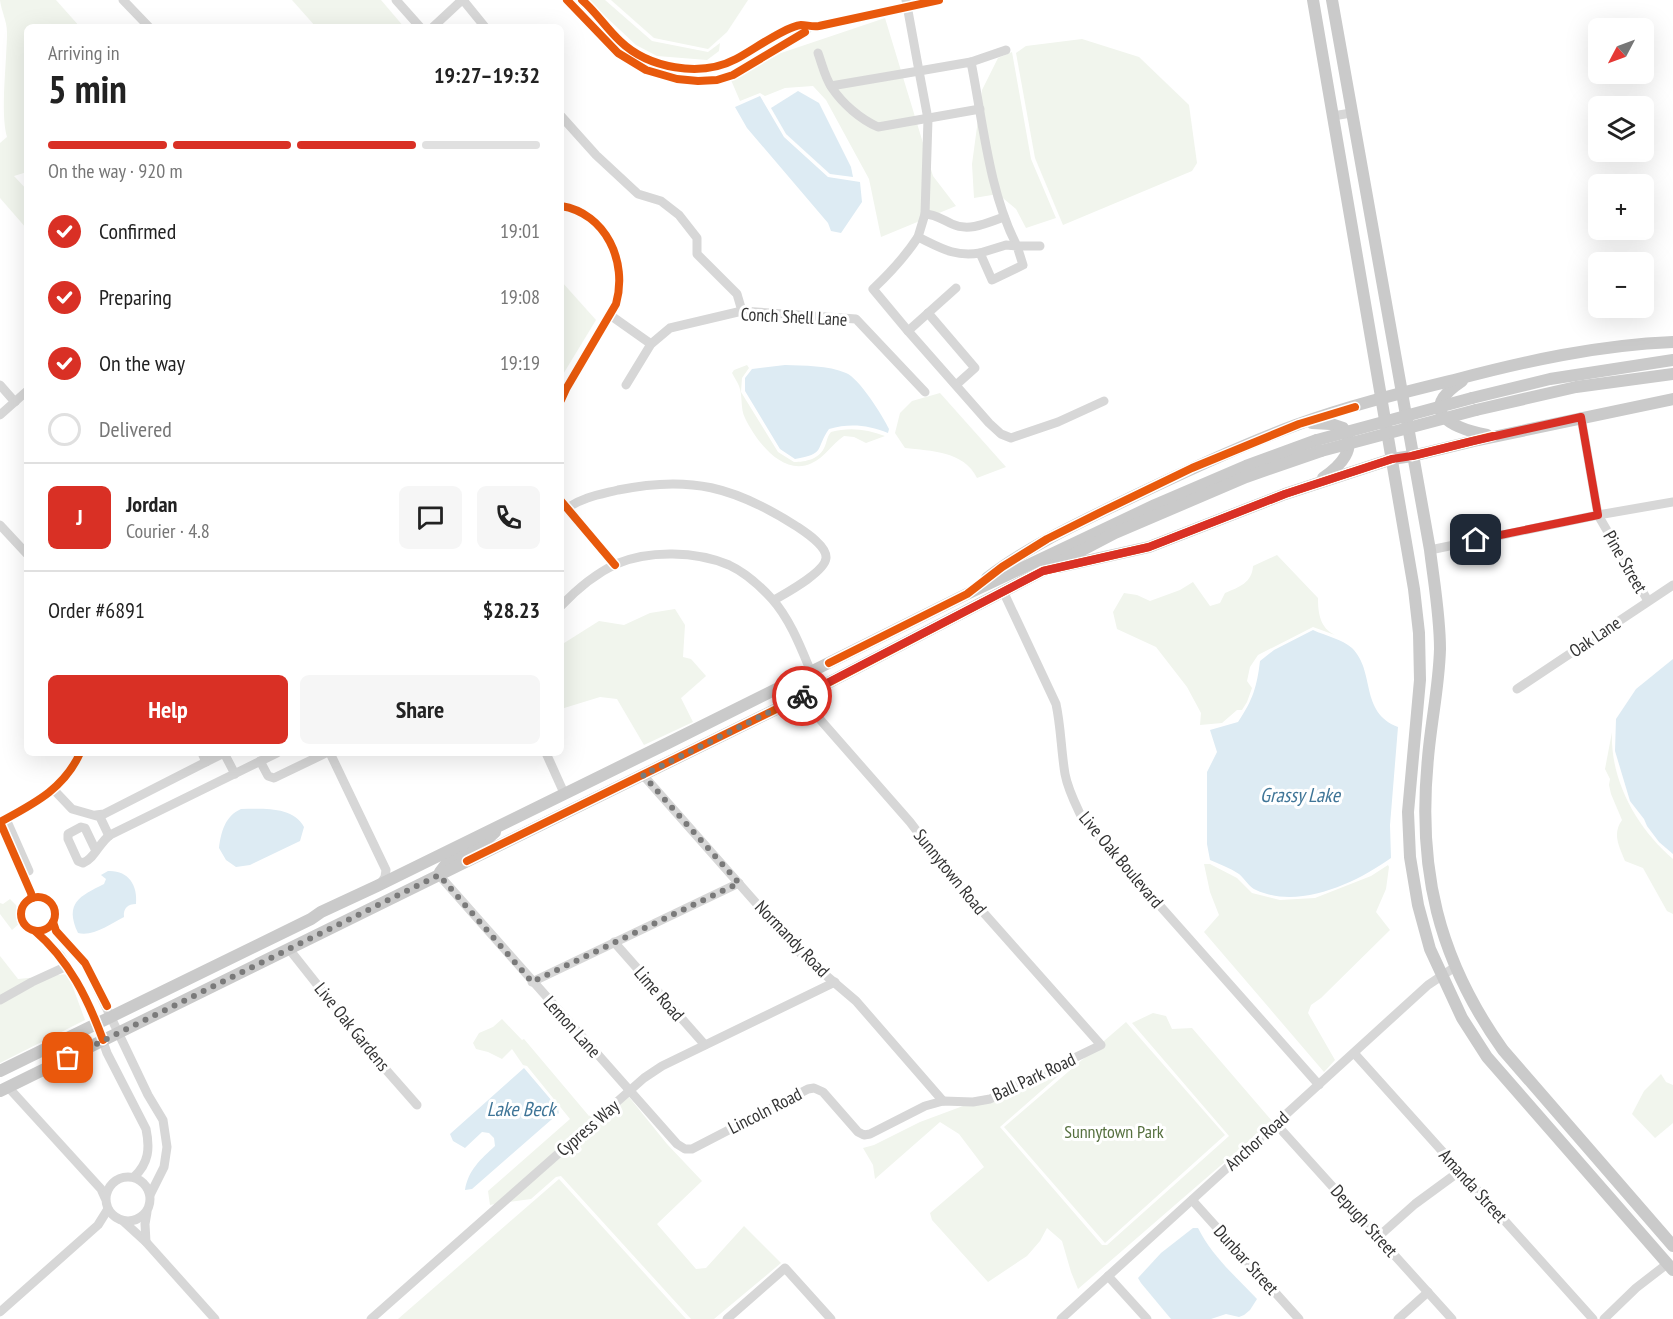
<!DOCTYPE html>
<meta charset="utf-8">
<style>
body{margin:0;font-family:"PT Sans Narrow",sans-serif;background:#f6f6f6;color:#222;height:100vh;display:flex;flex-direction:column;font-size:22px;white-space:nowrap}
*{box-sizing:border-box;margin:0}
p{font-size:20px;color:#767676}
.icon{flex:none;width:33px;height:33px;fill:none;stroke:currentColor;stroke-width:2;stroke-linecap:round;stroke-linejoin:round}
.map{position:relative;flex:1;overflow:hidden}
.sheet{position:absolute;left:24px;top:24px;width:540px;height:732px;display:flex;flex-direction:column;background:#fff;border-radius:9px;box-shadow:0 6px 24px #0002}
.sheet>*{flex:none}
.needle{width:39px;rotate:229deg}
.buttons{position:absolute;left:1588px;top:18px;display:grid;gap:12px}
.buttons a{display:grid;place-items:center;width:66px;height:66px;border-radius:9px;background:#fff;box-shadow:0 6px 24px #0002;font-size:30px}
.pin{position:absolute;display:grid;place-items:center;width:51px;height:51px;color:#fff;margin:-26px;border-radius:12px;box-shadow:0 3px 9px #0006}
.courier{position:absolute;display:grid;place-items:center;width:60px;height:60px;margin:-30px;border:4px solid #d93025;border-radius:50%;background:#fff;color:#222;box-shadow:0 2px 8px #0007}
.summary em{font-style:normal;font-weight:700}
.summary div{display:flex;flex-direction:column-reverse}
.summary{display:flex;align-items:center;justify-content:space-between;height:102px;padding:0 24px}
h1{font-size:39px;font-weight:700;line-height:45px}
.bar{display:grid;grid-template-columns:repeat(4,1fr);gap:9px 6px;align-content:center;height:72px;padding:0 24px}
.bar i{height:8px;border-radius:4px;background:#e0e0e0}
.bar .selected{background:#d93025}
.bar p{grid-column:span 4}
.line{display:flex;align-items:center;gap:15px;padding:0 24px;border-top:2px solid #e0e0e0}
.line div{flex:1}
.round{display:grid;place-items:center;flex:none;width:63px;height:63px;border-radius:9px;background:#f6f6f6}
ol{padding:0 24px;list-style:none}
li{display:flex;align-items:center;gap:18px;height:66px}
li p{margin-inline-start:auto}
li .icon{padding:6px;border-radius:50%;background:#d93025;color:#fff;stroke-width:4}
li:last-child{color:#767676}
li i{width:33px;height:33px;border:3px solid #e0e0e0;border-radius:50%}
.button{display:flex;gap:12px;margin-top:auto;padding:12px 24px}
.button a{flex:1;height:69px;border-radius:9px;background:#d93025;color:#fff;font-size:24px;font-weight:700;line-height:69px;text-align:center}
.button a+a{background:#f6f6f6;color:#222}
.map>svg:first-child{display:block}
.green{fill:#f1f5ed}
.water{fill:#ddebf3}
.lines{fill:none;stroke-linecap:round;stroke-linejoin:round}
.minor{stroke:#d7d7d7;stroke-width:9}
.major{stroke:#cacaca;stroke-width:12}
.major-bridge{stroke:#cacaca;stroke-width:12}
.cycleway-casing{stroke:#fff;stroke-width:11}
.cycleway{stroke:#e8590c;stroke-width:8}
.done{stroke:#7a7a7a;stroke-width:6;stroke-dasharray:0 10.8}
.route{stroke:#d93025;stroke-width:8}
.labels{text-anchor:middle;stroke-width:6;stroke-linejoin:round;paint-order:stroke}
.street-label{font-size:18px;fill:#333;stroke:#fff}
.park-label{font-size:18px;fill:#56703f;stroke:#fff}
.water-label{font-size:20px;font-style:italic;fill:#3f7597;stroke:#fff}
</style>
<div class="map">
<svg width="1673" height="1319" viewBox="0 0 1673 1319">
<rect width="100%" height="100%" fill="#fff"/>
<g class="green">
<path d="M0,0H56L80,27H27V172L14,176L27,190V229L0,198V143L7,137C0,112 7,61 7,32C7,21 1,10 0,0Z"/>
<path d="M292,0H381L404,27H316Z"/>
<path d="M588,0H605L652,41L708,52L720,43L719,51L707,60L657,56L636,45Z"/>
<path d="M611,0H748L727,32L708,49L654,38Z"/>
<path d="M885,18L933,176L956,206L881,237L869,179L826,100L813,86L785,88L765,96L760,93L740,101L731,80L781,53Z"/>
<path d="M1082,39L1139,57L1189,105L1197,163L1192,171L1063,225L1035,158L1016,53L1026,46Z"/>
<path d="M1012,52L1031,159L1056,218L1026,228L1016,209L998,194L974,198L972,164L982,90L998,58Z"/>
<path d="M561,281L596,320L562,376H561Z"/>
<path d="M747,365L749,368L742,378L741,392L778,452L794,462C806,462 820,459 825,446C827,441 827,437 831,432C849,427 867,429 885,436L866,443L854,437L844,436C832,444 825,457 812,463C783,477 756,441 745,418C740,408 743,396 739,386C737,381 734,377 732,373L734,370Z"/>
<path d="M940,393L1006,467L977,478C964,451 931,451 905,448L895,433L900,413L912,401Z"/>
<path d="M1277,555L1318,598C1318,613 1320,628 1335,635L1313,627L1258,655L1250,667L1247,681L1252,688L1247,702L1242,710H1237L1222,723L1200,725L1201,713L1187,687L1156,647L1117,629L1113,612L1124,593L1137,595L1150,601L1180,590L1193,582L1210,606L1220,603L1225,593C1239,587 1252,583 1253,566Z"/>
<path d="M675,609L685,625L683,657L691,659L706,676L681,698L693,722L644,745L617,699L600,697L561,709V645L599,621L624,625L650,613Z"/>
<path d="M1612,732C1610,781 1637,828 1673,859V914L1667,911L1643,868L1625,861C1619,846 1612,834 1622,820L1611,794L1609,785L1610,779L1605,769Z"/>
<path d="M1204,864H1210L1237,878L1252,893L1280,900L1315,898L1371,876L1388,865L1389,867L1386,889L1376,912L1390,930L1321,998L1311,1005L1308,1013L1335,1060L1324,1072L1204,932L1219,915L1210,892Z"/>
<path d="M10,899L16,905L20,923L12,930L0,914V903L3,904Z"/>
<path d="M0,956L18,979L68,974L85,1020L0,1063Z"/>
<path d="M1153,1013L1166,1016L1172,1029L1192,1028L1272,1121L1078,1289L1071,1272L1062,1241L1047,1228L1040,1241L1027,1256L988,1282L932,1220L930,1213L984,1167L959,1134L940,1122L875,1179L873,1165L863,1148L874,1145L920,1122L963,1106L991,1103L1073,1063L1000,1127L1102,1245H1107L1229,1136L1132,1023Z"/>
<path d="M502,1019L522,1040L524,1039L589,1116L615,1099L495,1204L490,1205L488,1191L570,1119L527,1066L523,1065L512,1049L502,1059L488,1052L476,1049L473,1043L479,1033L493,1027Z"/>
<path d="M1126,1022L1225,1135L1105,1243L1004,1127Z"/>
<path d="M1661,1074L1666,1082L1673,1085V1123L1655,1138L1632,1114L1644,1091Z"/>
<path d="M629,1097L667,1144L702,1181L657,1224L696,1269L706,1268L744,1226L781,1263L714,1319H691L561,1176L556,1177L531,1199L509,1202Z"/>
<path d="M559,1179L686,1319H398Z"/>
</g>
<g class="water">
<path d="M798,91L819,103L851,167L853,177L830,174L786,134L771,108Z"/>
<path d="M760,96L784,137L828,177L860,182L862,202L841,233L831,231L828,223L747,128L735,107Z"/>
<path d="M785,365C804,366 828,365 846,373C859,378 883,416 889,429L888,433C868,425 850,423 829,429C815,449 826,454 795,459L780,449L745,391V378L752,369Z"/>
<path d="M1313,630C1326,636 1342,639 1352,648C1376,672 1359,712 1398,727L1390,825L1391,858C1356,883 1299,910 1256,890C1249,887 1245,879 1239,874C1230,868 1219,864 1210,860L1207,844V772L1217,752L1210,730L1238,722C1253,700 1257,686 1260,661L1274,650Z"/>
<path d="M1673,659V854L1659,842L1647,826L1644,819L1630,801L1615,751L1616,719L1636,689Z"/>
<path d="M241,809C262,809 293,806 304,827L300,841L250,865L236,867L226,860L219,848C221,832 225,816 241,809Z"/>
<path d="M108,871C128,870 138,885 136,904C128,904 123,908 124,917C110,924 93,937 78,933C64,903 80,896 104,884L106,879L101,875Z"/>
<path d="M524,1068L558,1108L559,1113L472,1189L465,1190C468,1170 481,1159 495,1146L494,1138L489,1133L482,1132L465,1148L453,1141L450,1134Z"/>
<path d="M1193,1228H1198C1212,1256 1236,1277 1257,1299L1250,1310L1244,1315L1239,1317L1226,1314L1211,1319H1171L1141,1283L1138,1278L1161,1253Z"/>
</g>
<g class="lines">
<g class="minor">
<path d="M123,0L149,27"/>
<path d="M396,0L420,27"/>
<path d="M463,0L485,27"/>
<path d="M567,0L618,53L646,70L677,79L698,81L717,80L733,75L804,33L809,27"/>
<path d="M582,0C596,12 606,28 620,41C648,68 700,78 736,59C750,52 786,26 801,25C807,25 812,27 819,26L939,0"/>
<path d="M906,0L919,71L971,62C983,122 989,192 1017,246H1040"/>
<path d="M433,27L462,0"/>
<path d="M818,53C822,64 825,78 832,88C843,104 860,119 878,127L980,109"/>
<path d="M971,62L1006,50"/>
<path d="M831,86L919,71L928,119L925,214"/>
<path d="M561,116L596,155L638,194L661,201L679,215L697,238V254L737,294L742,311"/>
<path d="M1333,116L1351,113"/>
<path d="M561,206C606,213 628,262 616,304L566,389L561,400"/>
<path d="M918,237C905,257 890,273 873,289L908,331L956,288"/>
<path d="M1006,245L1017,246L1023,265L992,280L980,253Z"/>
<path d="M980,253C954,257 941,248 918,237L925,214C935,214 943,220 952,224C969,232 987,223 1004,217"/>
<path d="M928,313L975,368L956,385"/>
<path d="M610,315L651,344"/>
<path d="M908,331L989,423L1001,434L1011,438L1058,422L1104,401"/>
<path d="M0,385L15,402"/>
<path d="M626,385L651,344L670,328L742,311L856,319L925,392"/>
<path d="M0,415L27,391"/>
<path d="M1581,417L1598,515L1648,601"/>
<path d="M561,501L615,565"/>
<path d="M567,508C584,497 598,495 618,490C690,475 735,487 796,526C805,532 827,546 826,558C825,572 786,593 774,600"/>
<path d="M0,525L27,554"/>
<path d="M1430,550L1598,515L1673,502"/>
<path d="M1003,591L1056,704C1061,727 1061,750 1065,774C1068,790 1075,803 1082,818L1319,1085"/>
<path d="M561,606C577,589 595,574 616,564C649,550 696,551 729,565C744,572 761,587 772,599C790,619 801,648 811,672"/>
<path d="M1517,689L1673,585"/>
<path d="M202,753L206,762L224,753"/>
<path d="M224,753L235,774"/>
<path d="M330,753L386,870L385,877L381,883"/>
<path d="M546,753L564,793"/>
<path d="M260,761L268,776L274,778L326,753"/>
<path d="M643,775L802,955L856,1001L943,1101"/>
<path d="M54,790L72,809L100,817L109,836"/>
<path d="M96,815L104,814L206,762"/>
<path d="M6,819L29,871"/>
<path d="M96,851L85,828L81,827L68,834V839L78,861L83,863C95,858 99,843 110,835L277,753"/>
<path d="M439,875L677,1144L685,1149H692L808,1089L814,1088L823,1092L858,1132L864,1135L870,1134L925,1106L943,1101L973,1102L990,1099L1101,1045L951,876L910,822L817,716L805,695"/>
<circle cx="38" cy="914" r="17"/>
<path d="M32,898L31,893L0,822C33,804 64,789 80,753"/>
<path d="M53,922L56,931L85,963L148,1095L163,1120L167,1147L164,1167L150,1195"/>
<path d="M35,931L60,955L77,982L93,1013L107,1053L146,1129C150,1148 149,1163 134,1177"/>
<path d="M614,942L705,1045"/>
<path d="M289,949L373,1055L417,1105"/>
<path d="M532,982L739,883"/>
<path d="M0,1000L32,982L67,966"/>
<path d="M1354,1053L1593,1319"/>
<path d="M8,1087L101,1189L105,1198"/>
<path d="M1276,1124L1452,1319"/>
<circle cx="128" cy="1199" r="22"/>
<path d="M1192,1200L1299,1319"/>
<path d="M123,1221L146,1242L215,1319"/>
<path d="M1378,1237L1415,1204L1460,1171"/>
<path d="M146,1242L145,1224L147,1212"/>
<path d="M1108,1276L1147,1319"/>
<path d="M0,1312L98,1225L108,1209"/>
<path d="M371,1319L644,1078L662,1066L835,982"/>
<path d="M727,1319L785,1268L831,1319"/>
<path d="M1061,1319L1428,985L1455,967"/>
<path d="M1398,1319L1428,1292"/>
<path d="M1604,1319L1636,1288L1667,1264"/>
</g>
<g class="major">
<path d="M1313,0L1414,589L1419,633L1420,680L1408,812L1410,857L1418,905L1430,949L1462,1018L1487,1057L1673,1270"/>
<path d="M1332,0L1430,550C1434,583 1440,616 1440,649C1439,686 1431,722 1428,758C1417,869 1438,959 1503,1050L1673,1246"/>
<path d="M1462,381C1415,412 1453,428 1487,435"/>
<path d="M1472,398L1550,379L1673,360"/>
<path d="M1476,410L1576,387L1673,374"/>
<path d="M1312,423L1331,424L1343,428C1358,449 1340,466 1323,478"/>
<path d="M1059,567L1149,547L1285,494L1392,459L1412,456L1474,441L1673,399"/>
<path d="M987,578C1030,545 1081,522 1130,498C1184,472 1239,446 1296,425C1347,406 1401,393 1454,380C1526,361 1598,345 1673,342"/>
<path d="M440,872L449,860L483,843L495,832"/>
<path d="M0,1071L311,919L321,912L377,886L668,743L967,594L1155,505L1246,466L1317,440"/>
<path d="M0,1091L805,695L1115,533L1246,477L1321,451"/>
</g>
<g class="major-bridge">
<path d="M1317,440L1472,398"/>
<path d="M1321,451L1476,410"/>
</g>
<defs>
<g id="cycleway">
<path d="M567,0L618,53L646,70L677,79L698,81L717,80L733,75L805,32"/>
<path d="M582,0C596,12 606,28 620,41C648,68 700,78 736,59C750,52 786,26 801,25C807,25 812,27 819,26L939,0"/>
<path d="M561,206C606,213 628,262 616,304L566,389L561,400"/>
<path d="M1412,456L1493,436"/>
<path d="M561,501L615,565"/>
<path d="M829,663L967,594L1002,567L1047,539L1105,510L1192,468L1299,424L1355,407"/>
<path d="M467,861L805,695L1043,571L1149,547L1285,494L1392,459"/>
<circle cx="38" cy="914" r="17"/>
<path d="M32,898L31,893L0,822C33,804 64,789 80,753"/>
<path d="M53,922L56,931L85,963L107,1006"/>
<path d="M35,931C69,960 88,999 103,1040"/>
</g>
</defs>
<use href="#cycleway" class="cycleway-casing"/>
<use href="#cycleway" class="cycleway"/>
</g>
<g class="lines">
<path class="done" d="M68,1058L439,875L532,982L739,883L643,775L802,696"/>
<path class="route" d="M802,696L1043,571L1149,547L1285,494L1392,459L1412,456L1473,441L1581,417L1598,515L1476,540"/>
</g>
<g class="labels">
<g class="street-label">
<text transform="translate(794 317) rotate(3)" y="6">Conch Shell Lane</text>
<text transform="translate(1625 562) rotate(60)" y="6">Pine Street</text>
<text transform="translate(1595 637) rotate(-34)" y="6">Oak Lane</text>
<text transform="translate(1121 860) rotate(50)" y="6">Live Oak Boulevard</text>
<text transform="translate(950 872) rotate(51)" y="6">Sunnytown Road</text>
<text transform="translate(792 939) rotate(46)" y="6">Normandy Road</text>
<text transform="translate(659 994) rotate(49)" y="6">Lime Road</text>
<text transform="translate(352 1027) rotate(51)" y="6">Live Oak Gardens</text>
<text transform="translate(572 1027) rotate(48)" y="6">Lemon Lane</text>
<text transform="translate(1034 1077) rotate(-25)" y="6">Ball Park Road</text>
<text transform="translate(765 1111) rotate(-27)" y="6">Lincoln Road</text>
<text transform="translate(588 1128) rotate(-41)" y="6">Cypress Way</text>
<text transform="translate(1257 1141) rotate(-42)" y="6">Anchor Road</text>
<text transform="translate(1473 1186) rotate(48)" y="6">Amanda Street</text>
<text transform="translate(1364 1221) rotate(48)" y="6">Depugh Street</text>
<text transform="translate(1246 1260) rotate(48)" y="6">Dunbar Street</text>
</g>
<g class="park-label">
<text x="1114" y="1138">Sunnytown Park</text>
</g>
<g class="water-label">
<text x="1300" y="802">Grassy Lake</text>
<text x="521" y="1116">Lake Beck</text>
</g>
</g>
</svg>
<div class="buttons">
<a><svg class="needle" viewBox="-14 -14 28 28"><path d="M0-13l5 13h-10z" fill="#e53935"/><path d="M0 13l5-13h-10z" fill="#767676"/></svg></a>
<a><svg class="icon" aria-label="layers" viewBox="0 0 24 24"><path d="M12 4l9 5-9 5-9-5zM3 14l9 5 9-5"/></svg></a>
<a>+</a>
<a>−</a>
</div>
<div class="pin" style="left:68px;top:1058px;background:#ea580c"><svg class="icon" aria-label="bag" viewBox="0 0 24 24"><path d="M5 8h14l-1 12H6zM9 8a3 3 0 0 1 6 0"/></svg></div>
<div class="pin" style="left:1476px;top:540px;background:#1f2937"><svg class="icon" aria-label="home" viewBox="0 0 24 24"><path d="M3 11l9-7 9 7M6 9v11h12V9"/></svg></div>
<div class="courier" style="left:802px;top:696px"><svg class="icon" aria-label="bike" viewBox="0 0 24 24"><circle cx="6" cy="16" r="4"/><circle cx="18" cy="16" r="4"/><path d="M6 16l4-8h5l3 8M10 8l3 8H6M13 5h3"/></svg></div>
<section class="sheet">
<div class="summary"><div><h1>5 min</h1><p>Arriving in</p></div><em>19:27–19:32</em></div>
<div class="bar"><i class="selected"></i><i class="selected"></i><i class="selected"></i><i></i><p>On the way · 920 m</p></div>
<ol>
<li><svg class="icon" aria-label="check" viewBox="0 0 24 24"><path d="M5 12l5 5 9-10"/></svg>Confirmed<p>19:01</p></li>
<li><svg class="icon" aria-label="check" viewBox="0 0 24 24"><path d="M5 12l5 5 9-10"/></svg>Preparing<p>19:08</p></li>
<li><svg class="icon" aria-label="check" viewBox="0 0 24 24"><path d="M5 12l5 5 9-10"/></svg>On the way<p>19:19</p></li>
<li><i></i>Delivered</li>
</ol>
<div class="line" style="height:108px"><b class="round" style="background:#d93025;color:#fff">J</b><div><b>Jordan</b><p>Courier · 4.8</p></div><a class="round"><svg class="icon" aria-label="chat" viewBox="0 0 24 24"><path d="M4 5h16v11H9l-5 4z"/></svg></a><a class="round"><svg class="icon" aria-label="phone" viewBox="0 0 24 24"><path d="M5 4h4l2 5-3 2q2 4 5 5l2-3 5 2v4C11 20 4 13 5 4z"/></svg></a></div>
<div class="line" style="height:78px"><div>Order #6891</div><b>$28.23</b></div>
<div class="button"><a>Help</a><a>Share</a></div>
</section>
</div>
